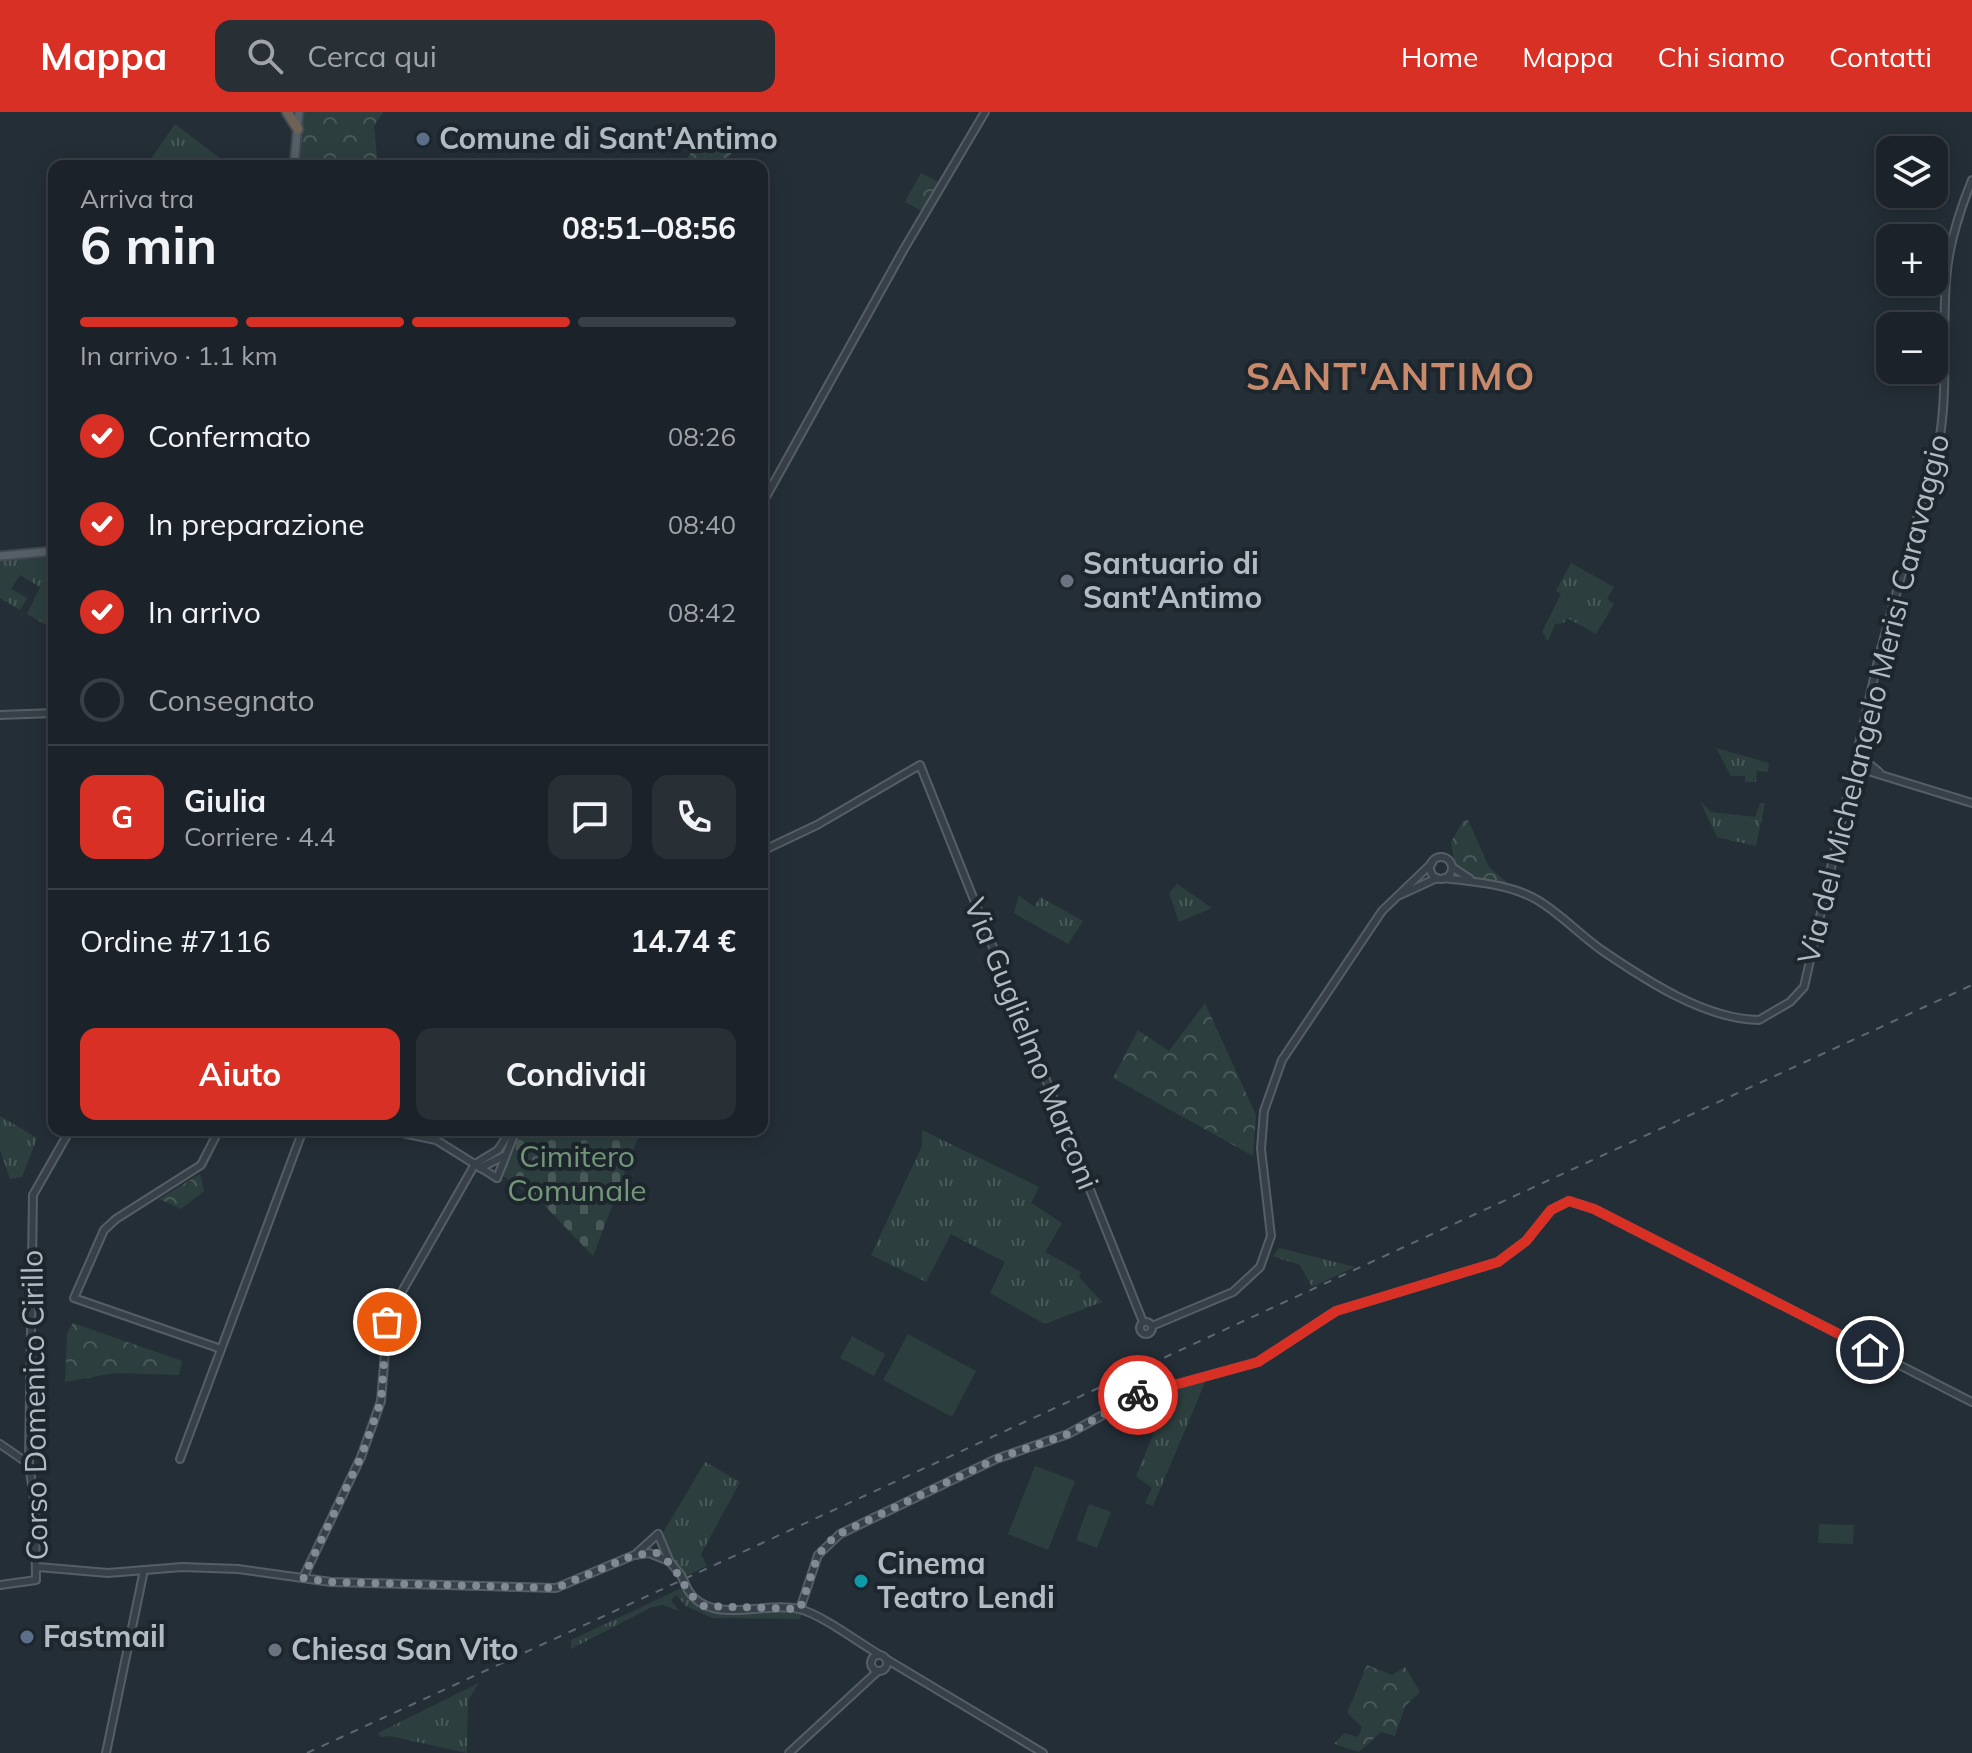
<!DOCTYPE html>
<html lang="it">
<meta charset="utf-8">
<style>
body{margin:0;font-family:Mulish,sans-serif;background:#282f35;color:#f1f3f6;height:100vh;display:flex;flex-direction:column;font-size:30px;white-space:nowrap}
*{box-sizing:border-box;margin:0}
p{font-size:26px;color:#a0a4a8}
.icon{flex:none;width:44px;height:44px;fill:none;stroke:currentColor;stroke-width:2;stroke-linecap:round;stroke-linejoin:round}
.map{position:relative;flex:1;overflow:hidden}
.sheet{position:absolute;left:48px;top:48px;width:720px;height:976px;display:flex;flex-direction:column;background:#1b2229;border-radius:16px;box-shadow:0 4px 20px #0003,0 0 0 2px #393f46}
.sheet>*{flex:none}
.controls{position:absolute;left:1876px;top:24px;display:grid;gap:16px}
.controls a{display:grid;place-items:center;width:72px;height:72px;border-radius:16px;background:#1b2229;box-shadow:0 4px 20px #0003,0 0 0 2px #393f46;font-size:40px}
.pin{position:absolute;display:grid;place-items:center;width:68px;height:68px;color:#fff;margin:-34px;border:4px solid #fff;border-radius:50%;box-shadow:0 2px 8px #0007}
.courier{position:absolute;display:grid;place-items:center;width:80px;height:80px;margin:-40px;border:6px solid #d93025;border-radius:50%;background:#fff;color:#222;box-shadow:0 2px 10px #0007}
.overview em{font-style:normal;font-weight:700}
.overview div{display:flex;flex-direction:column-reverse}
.overview{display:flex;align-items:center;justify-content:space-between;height:136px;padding:0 32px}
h1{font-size:52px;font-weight:700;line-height:60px}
.bar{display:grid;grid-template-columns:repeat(4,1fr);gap:12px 8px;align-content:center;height:96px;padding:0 32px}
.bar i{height:10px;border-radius:6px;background:#393f46}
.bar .on{background:#d93025}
.bar p{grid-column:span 4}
.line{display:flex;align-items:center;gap:20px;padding:0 32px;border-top:2px solid #393f46}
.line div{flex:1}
.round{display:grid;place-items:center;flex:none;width:84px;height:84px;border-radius:16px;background:#282f35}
ol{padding:0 32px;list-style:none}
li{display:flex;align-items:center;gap:24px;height:88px}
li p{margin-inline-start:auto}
li .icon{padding:8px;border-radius:50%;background:#d93025;color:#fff;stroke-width:4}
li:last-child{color:#a0a4a8}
li i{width:44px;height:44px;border:4px solid #393f46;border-radius:50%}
.primary-button{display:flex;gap:16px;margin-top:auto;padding:16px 32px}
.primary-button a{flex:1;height:92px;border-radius:16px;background:#d93025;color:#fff;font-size:32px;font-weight:700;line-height:92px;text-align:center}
.primary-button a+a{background:#282f35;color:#f1f3f6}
header{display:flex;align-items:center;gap:48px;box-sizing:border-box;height:112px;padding:0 40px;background:#d93025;color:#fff}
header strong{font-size:38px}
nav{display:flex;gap:44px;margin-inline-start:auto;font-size:28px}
.search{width:560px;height:72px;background:#282f35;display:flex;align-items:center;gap:20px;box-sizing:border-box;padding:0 28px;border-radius:16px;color:#a0a4a8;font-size:30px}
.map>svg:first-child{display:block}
.grass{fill:url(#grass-tufts)}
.cemetery{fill:url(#cemetery-stones)}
.park{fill:url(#park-crowns)}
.garden{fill:#2c3f3e}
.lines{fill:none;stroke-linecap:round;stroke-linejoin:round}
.minor-casing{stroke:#555e66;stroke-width:10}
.major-casing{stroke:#414951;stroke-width:11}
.highway-casing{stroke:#424b53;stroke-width:13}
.minor{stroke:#374048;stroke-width:6}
.major{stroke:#565f68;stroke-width:7}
.highway{stroke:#6d6255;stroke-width:9}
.rail{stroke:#5e6772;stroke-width:2;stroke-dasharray:8 8;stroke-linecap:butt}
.minor-bridge-casing{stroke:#555e66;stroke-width:10;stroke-linecap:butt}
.minor-bridge{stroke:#374048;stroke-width:6}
.done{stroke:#808a93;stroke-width:8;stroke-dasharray:0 14.4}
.route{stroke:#d93025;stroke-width:10}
.service-dot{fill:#5c6f8a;stroke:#1d252d;stroke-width:3}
.worship-dot{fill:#6b7280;stroke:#1d252d;stroke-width:3}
.culture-dot{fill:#0f9aa8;stroke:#1d252d;stroke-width:3}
.labels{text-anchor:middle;stroke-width:8;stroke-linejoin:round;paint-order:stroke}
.poi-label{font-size:30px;font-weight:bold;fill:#b2bbc4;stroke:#1d252d;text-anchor:start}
.street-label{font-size:30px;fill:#b2bbc4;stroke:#1d252d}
.park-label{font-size:30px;fill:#739779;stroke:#1d252d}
.district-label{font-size:38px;font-weight:bold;letter-spacing:2px;fill:#c88a6a;stroke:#1d252d}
</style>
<header>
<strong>Mappa</strong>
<div class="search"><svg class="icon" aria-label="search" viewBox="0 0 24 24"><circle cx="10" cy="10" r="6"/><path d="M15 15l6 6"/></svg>Cerca qui</div>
<nav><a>Home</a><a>Mappa</a><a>Chi siamo</a><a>Contatti</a></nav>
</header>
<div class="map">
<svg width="1972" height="1641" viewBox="0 0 1972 1641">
<defs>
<pattern id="grass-tufts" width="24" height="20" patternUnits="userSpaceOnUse" patternTransform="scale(2)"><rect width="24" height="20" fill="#2c3f3e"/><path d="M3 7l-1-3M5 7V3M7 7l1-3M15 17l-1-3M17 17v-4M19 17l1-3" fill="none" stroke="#485958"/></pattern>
<pattern id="cemetery-stones" width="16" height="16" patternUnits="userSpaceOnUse" patternTransform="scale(2)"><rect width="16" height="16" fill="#2c3f3e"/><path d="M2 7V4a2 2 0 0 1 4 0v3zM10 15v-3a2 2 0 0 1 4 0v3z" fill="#485958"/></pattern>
<pattern id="park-crowns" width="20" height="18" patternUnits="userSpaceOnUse" patternTransform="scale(2)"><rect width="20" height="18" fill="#2c3f3e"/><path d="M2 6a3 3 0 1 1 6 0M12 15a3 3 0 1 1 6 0" fill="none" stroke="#485958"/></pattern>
</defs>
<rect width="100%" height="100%" fill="#242e37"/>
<g class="grass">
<path d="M175,12L230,54H146Z"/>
<path d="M54,445V499L46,513L27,502L40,475L20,463L11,477L27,486L20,498L0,486V449Z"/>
<path d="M1571,451L1614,475L1607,487L1614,492L1596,522L1567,506L1564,511L1555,512L1548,529L1542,520L1561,482L1556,479Z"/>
<path d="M1716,636L1769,651L1768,660L1757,659L1756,670H1745V664H1731Z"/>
<path d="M1700,689L1711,700L1755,705L1760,691H1765L1756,734L1717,725Z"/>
<path d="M1177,772L1212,796L1179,810L1169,781Z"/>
<path d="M1019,783L1034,795L1040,785L1083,809L1068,832L1014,801Z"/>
<path d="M0,1004L37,1026L22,1065L10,1067L0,1038Z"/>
<path d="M922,1018L1039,1075L1031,1091L1062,1111L1045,1140L1081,1160L1079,1165L1102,1190L1045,1212L990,1181L1005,1150L951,1122L926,1170L871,1143L922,1034Z"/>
<path d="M1279,1136L1355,1155L1312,1175L1300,1153L1273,1144Z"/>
<path d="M1206,1268L1153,1394L1145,1391L1152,1376L1136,1364L1172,1277Z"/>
<path d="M705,1350L740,1370L701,1442L707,1454L684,1465L672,1446L663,1421Z"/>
<path d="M684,1475L694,1491L705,1497L801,1501L800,1507L712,1506L686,1494L676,1483L671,1488L679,1499L663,1493L652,1495L571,1537V1528Z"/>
<path d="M479,1571L468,1588L467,1641L390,1624L381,1625L378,1621Z"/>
</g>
<path class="cemetery" d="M525,1018H641L593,1144L543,1092L502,1063L518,1025Z"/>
<g class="park">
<path d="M302,0H383L374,14L378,54H297Z"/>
<path d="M702,22L732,40L723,54H683Z"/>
<path d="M921,61L938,70L922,99L905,90Z"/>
<path d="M1468,708L1489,755L1512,775L1475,767L1455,755L1451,730L1463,709Z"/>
<path d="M1205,891L1256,1003L1253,1044L1113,966L1138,918L1169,939Z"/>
<path d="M200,1062L204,1079L181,1097L159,1087Z"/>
<path d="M73,1211L182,1249L179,1263L115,1261L65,1270L67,1222Z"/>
<path d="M1367,1553L1392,1563L1405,1555L1420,1580L1405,1594L1395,1624L1381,1620L1359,1640L1334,1632L1344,1621L1358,1625L1362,1615L1347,1601Z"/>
</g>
<g class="garden">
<path d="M908,1222L976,1259L952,1305L883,1268Z"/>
<path d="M852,1224L885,1242L874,1264L840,1246Z"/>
<path d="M1035,1354L1075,1369L1048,1438L1008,1422Z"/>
<path d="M1089,1392L1111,1400L1097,1436L1076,1428Z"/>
<path d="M1819,1412L1854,1413L1853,1432L1818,1431Z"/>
</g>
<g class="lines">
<defs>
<g id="minor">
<path d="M762,392L904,137L985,0"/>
<path d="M0,603L54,601"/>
<path d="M1861,634L1868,651L1879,660"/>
<path d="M1855,655L1972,691"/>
<path d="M762,739L817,713L920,653L1143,1210"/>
<circle cx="1441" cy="756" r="11"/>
<path d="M1452,755L1470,767"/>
<path d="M1444,766C1475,770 1512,772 1539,789C1562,803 1581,824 1603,839C1647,869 1705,907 1759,908L1790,890L1804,875L1879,544L1940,324C1948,272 1942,221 1946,169C1948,134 1959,100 1972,68"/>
<path d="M1400,783L1437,766"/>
<path d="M219,1018L201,1053L116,1107L104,1118L74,1186L221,1237"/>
<path d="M388,1018L436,1028L497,1066"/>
<path d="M475,1052L498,1038L511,1018"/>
<path d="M480,1056L506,1043"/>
<path d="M497,1066L516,1018"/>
<circle cx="1146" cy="1216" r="6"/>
<path d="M1152,1214L1233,1180L1260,1155L1271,1124L1261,1037L1264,999L1282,948L1382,799L1432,751"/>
<path d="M0,1332L29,1352"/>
<path d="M180,1347L303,1018"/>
<path d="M658,1422L669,1448"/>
<path d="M637,1441L658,1422"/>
<path d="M38,1455L108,1461L182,1455L238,1457L331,1470L556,1476L634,1443L649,1441L669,1449L681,1463"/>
<path d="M303,1466L361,1345L381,1289L388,1204L475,1052"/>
<path d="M0,1473L36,1468L35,1394L29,1352L33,1083L70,1018"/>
<path d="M688,1478C710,1514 764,1489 799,1497C821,1502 859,1531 880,1543"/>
<path d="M800,1497L818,1443L840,1422L996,1347L1068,1322L1141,1282L1258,1250L1336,1199L1498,1150L1526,1129L1551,1098L1569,1089L1594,1097L1972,1290"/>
<circle cx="879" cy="1551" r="8"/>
<path d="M886,1547L1043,1641"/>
<path d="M106,1641L144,1458"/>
<path d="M789,1641L878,1559"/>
</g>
<g id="major">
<path d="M294,54L299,0"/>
<path d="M0,444L54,439"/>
</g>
<path id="highway" d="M287,0L298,17"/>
</defs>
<use href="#minor" class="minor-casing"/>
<use href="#major" class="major-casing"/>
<use href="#highway" class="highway-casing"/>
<use href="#minor" class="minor"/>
<use href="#major" class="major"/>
<use href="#highway" class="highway"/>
<path class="rail" d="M307,1641L1972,873"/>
<defs>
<path id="minor-bridge" d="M681,1463L688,1478"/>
</defs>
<use href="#minor-bridge" class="minor-bridge-casing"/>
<use href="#minor-bridge" class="minor-bridge"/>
</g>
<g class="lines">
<path class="done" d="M387,1210L381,1289L361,1345L303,1466L331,1470L556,1476L634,1443L657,1441C681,1456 682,1479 703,1494L800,1497L818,1443L835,1424L996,1347L1068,1322L1138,1283"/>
<path class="route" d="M1138,1283L1258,1250L1336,1199L1498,1150L1526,1129L1551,1098L1569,1089L1594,1097L1870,1238"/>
</g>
<g class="service-dot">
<circle cx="423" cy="27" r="8"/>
<circle cx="27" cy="1525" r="8"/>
</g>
<g class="worship-dot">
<circle cx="1067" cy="469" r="8"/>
<circle cx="275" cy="1538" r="8"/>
</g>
<circle class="culture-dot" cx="861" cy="1469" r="8"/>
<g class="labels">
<g class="poi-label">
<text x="439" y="37">Comune di Sant'Antimo</text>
<text x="1083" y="462">Santuario di<tspan x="1083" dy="34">Sant'Antimo</tspan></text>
<text x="877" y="1462">Cinema<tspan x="877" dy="34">Teatro Lendi</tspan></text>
<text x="43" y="1535">Fastmail</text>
<text x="291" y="1548">Chiesa San Vito</text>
</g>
<g class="street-label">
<text transform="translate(1874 587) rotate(-76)" y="10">Via del Michelangelo Merisi Caravaggio</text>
<text transform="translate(1031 932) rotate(68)" y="10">Via Guglielmo Marconi</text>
<text transform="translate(35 1293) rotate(-91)" y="10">Corso Domenico Cirillo</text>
</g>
<g class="park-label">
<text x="577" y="1055">Cimitero<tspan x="577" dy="34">Comunale</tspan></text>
</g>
<g class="district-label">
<text x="1391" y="278">SANT'ANTIMO</text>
</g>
</g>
</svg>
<div class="controls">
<a><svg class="icon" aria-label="layers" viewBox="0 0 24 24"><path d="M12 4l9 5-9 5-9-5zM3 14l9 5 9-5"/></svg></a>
<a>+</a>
<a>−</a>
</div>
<div class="pin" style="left:387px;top:1210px;background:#ea580c"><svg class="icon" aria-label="bag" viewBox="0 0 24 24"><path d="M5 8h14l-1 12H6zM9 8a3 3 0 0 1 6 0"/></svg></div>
<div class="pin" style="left:1870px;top:1238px;background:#1f2937"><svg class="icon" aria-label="home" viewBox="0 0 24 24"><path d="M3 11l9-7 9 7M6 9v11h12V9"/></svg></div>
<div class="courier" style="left:1138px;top:1283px"><svg class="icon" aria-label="bike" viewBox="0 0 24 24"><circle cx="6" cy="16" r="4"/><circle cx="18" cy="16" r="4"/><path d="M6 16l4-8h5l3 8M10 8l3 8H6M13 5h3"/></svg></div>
<section class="sheet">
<div class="overview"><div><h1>6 min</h1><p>Arriva tra</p></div><em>08:51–08:56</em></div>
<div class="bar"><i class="on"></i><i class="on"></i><i class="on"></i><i></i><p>In arrivo · 1.1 km</p></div>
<ol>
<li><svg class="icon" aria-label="check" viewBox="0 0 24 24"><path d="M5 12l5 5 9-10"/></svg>Confermato<p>08:26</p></li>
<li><svg class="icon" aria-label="check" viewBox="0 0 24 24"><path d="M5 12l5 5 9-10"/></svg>In preparazione<p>08:40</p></li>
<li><svg class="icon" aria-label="check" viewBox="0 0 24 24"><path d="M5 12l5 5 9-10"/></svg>In arrivo<p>08:42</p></li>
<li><i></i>Consegnato</li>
</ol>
<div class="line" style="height:144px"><b class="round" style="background:#d93025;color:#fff">G</b><div><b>Giulia</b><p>Corriere · 4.4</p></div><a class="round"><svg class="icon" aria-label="chat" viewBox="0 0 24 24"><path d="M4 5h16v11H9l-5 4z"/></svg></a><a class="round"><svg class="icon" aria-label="phone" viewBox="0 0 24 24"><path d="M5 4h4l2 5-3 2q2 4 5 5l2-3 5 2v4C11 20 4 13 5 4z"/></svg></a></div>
<div class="line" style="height:104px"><div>Ordine #7116</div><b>14.74 €</b></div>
<div class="primary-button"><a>Aiuto</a><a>Condividi</a></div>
</section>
</div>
